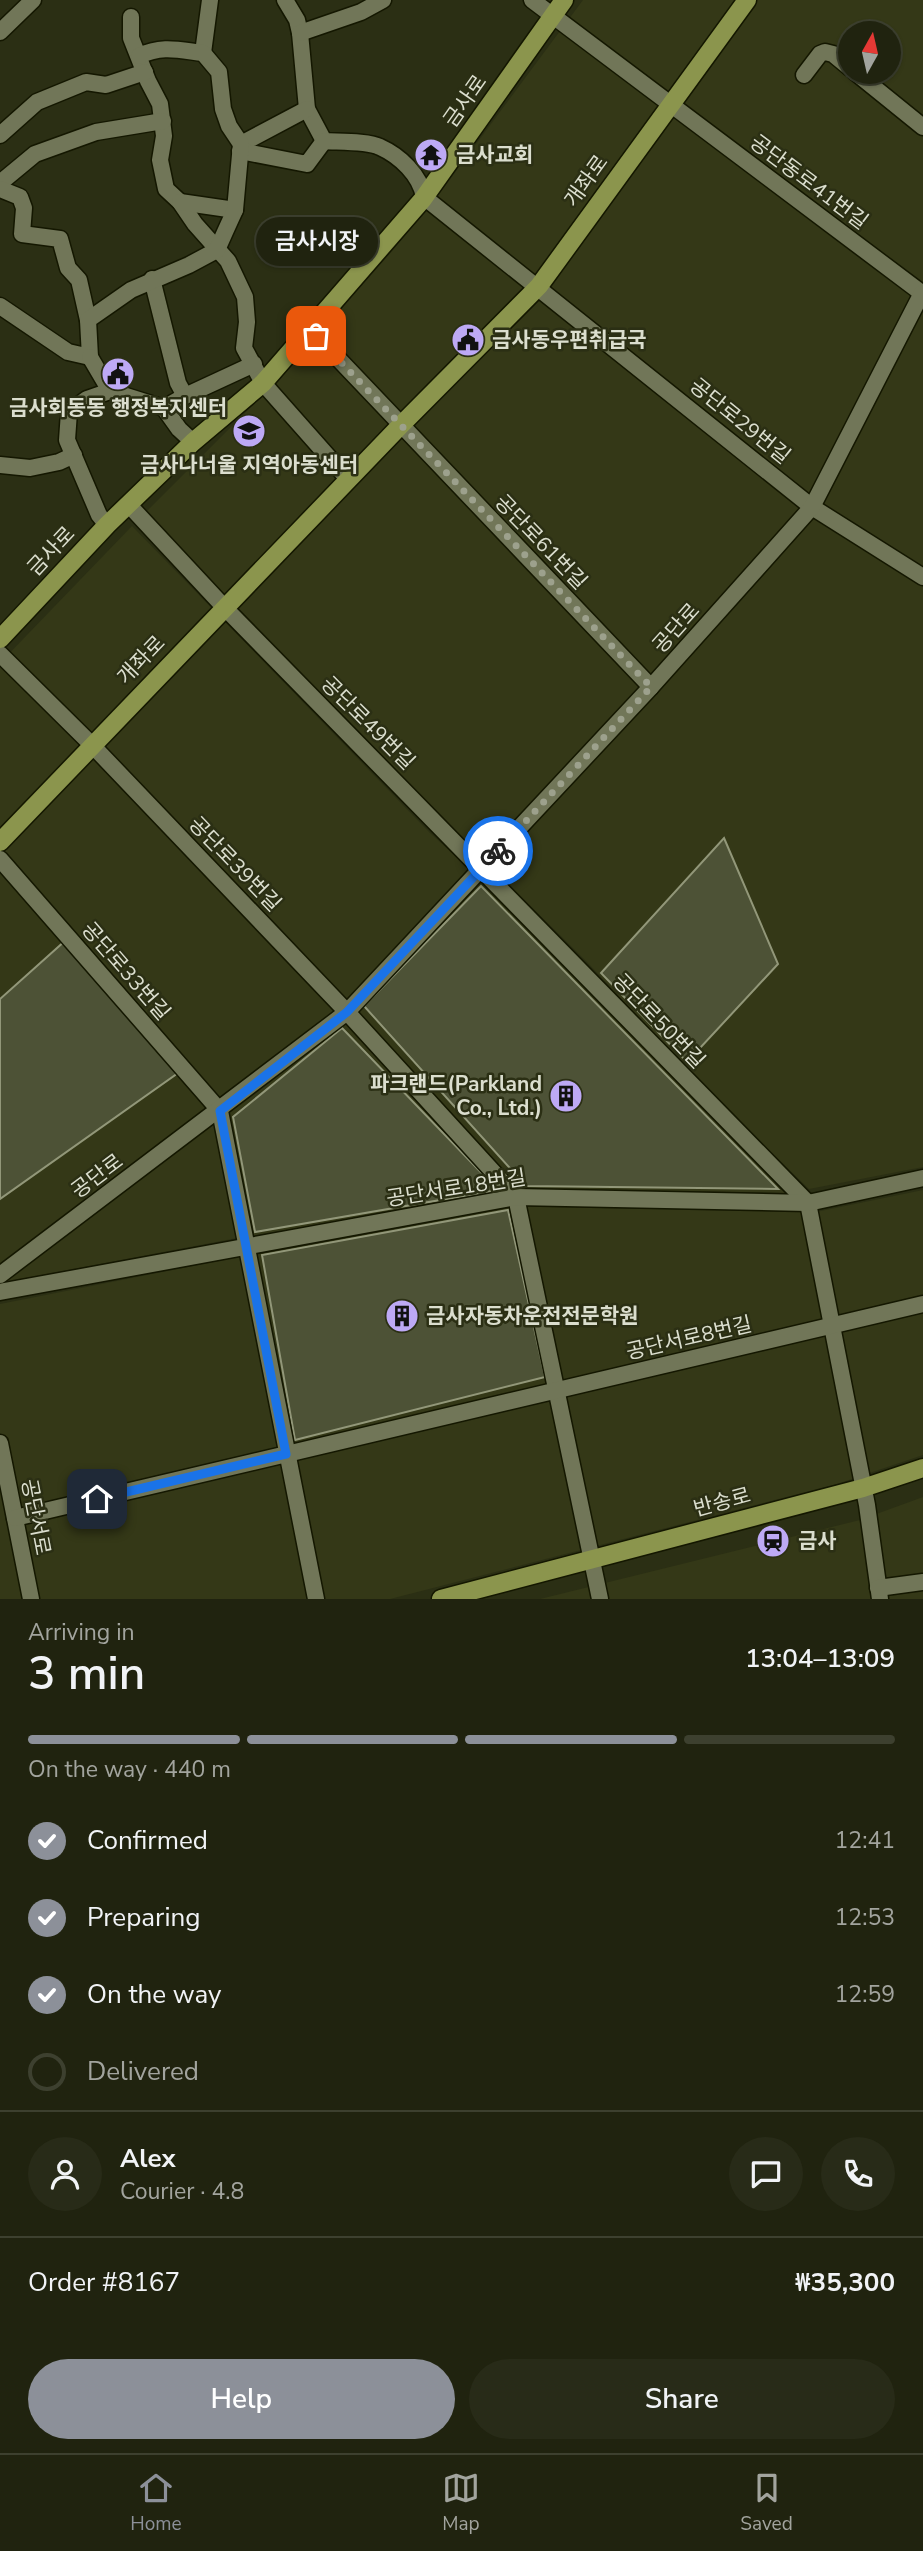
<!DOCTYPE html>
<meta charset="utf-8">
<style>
body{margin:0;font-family:"Nunito Sans","Noto Sans KR",sans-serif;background:#282b18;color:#f1f3f6;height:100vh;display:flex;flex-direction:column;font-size:26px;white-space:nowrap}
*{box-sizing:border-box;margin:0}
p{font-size:23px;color:#a2a49e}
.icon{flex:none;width:38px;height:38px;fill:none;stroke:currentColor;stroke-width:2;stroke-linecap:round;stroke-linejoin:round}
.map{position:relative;height:1599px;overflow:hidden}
.panel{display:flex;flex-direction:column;background:#20230f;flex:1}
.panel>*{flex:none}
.needle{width:46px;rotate:8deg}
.controls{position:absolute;left:838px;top:21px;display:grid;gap:14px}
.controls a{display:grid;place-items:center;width:63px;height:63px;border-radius:50%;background:#20230f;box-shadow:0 2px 5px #0004,0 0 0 2px #3d402f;font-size:35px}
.pin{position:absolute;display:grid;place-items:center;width:60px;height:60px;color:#fff;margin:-30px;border-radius:14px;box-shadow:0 4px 10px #0006}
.courier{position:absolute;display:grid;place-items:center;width:70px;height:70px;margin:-35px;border:5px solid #1a73e8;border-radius:50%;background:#fff;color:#222;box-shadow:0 2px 9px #0007}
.bubble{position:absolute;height:49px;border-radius:24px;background:#20230f;box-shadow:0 2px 5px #0004,0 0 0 2px #3d402f;font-size:23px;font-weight:600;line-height:49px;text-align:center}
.overview em{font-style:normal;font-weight:600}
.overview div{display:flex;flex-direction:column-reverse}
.overview{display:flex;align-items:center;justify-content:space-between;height:119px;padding:0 28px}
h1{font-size:46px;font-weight:600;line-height:52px}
.bar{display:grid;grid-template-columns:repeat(4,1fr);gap:10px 7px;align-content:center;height:84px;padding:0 28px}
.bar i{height:9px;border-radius:5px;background:#3d402f}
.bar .active{background:#8c9099}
.bar p{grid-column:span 4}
.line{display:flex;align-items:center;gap:18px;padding:0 28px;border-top:2px solid #3d402f}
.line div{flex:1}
.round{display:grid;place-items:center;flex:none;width:74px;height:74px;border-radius:37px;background:#282b18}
ol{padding:0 28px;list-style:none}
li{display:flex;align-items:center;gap:21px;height:77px}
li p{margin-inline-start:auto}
li .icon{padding:7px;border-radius:50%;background:#8c9099;color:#fff;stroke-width:4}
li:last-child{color:#a2a49e}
li i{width:38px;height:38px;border:4px solid #3d402f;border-radius:50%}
.action{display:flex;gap:14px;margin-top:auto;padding:14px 28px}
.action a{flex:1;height:80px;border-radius:42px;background:#8c9099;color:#fff;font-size:28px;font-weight:600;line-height:80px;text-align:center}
.action a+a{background:#282b18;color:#f1f3f6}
.menu{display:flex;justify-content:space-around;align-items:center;height:98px;border-top:2px solid #3d402f;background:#20230f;font-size:19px;color:#a2a49e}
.menu a{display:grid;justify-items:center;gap:4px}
.menu .active{color:#8c9099}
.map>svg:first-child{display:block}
.built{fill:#343817;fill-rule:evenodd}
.building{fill:#4d5236;stroke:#929779;stroke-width:2}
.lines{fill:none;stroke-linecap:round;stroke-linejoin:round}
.minor-casing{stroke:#141700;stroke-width:19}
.major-casing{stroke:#141700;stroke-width:21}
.minor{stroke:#717658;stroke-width:16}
.major{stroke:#8b954d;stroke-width:18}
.done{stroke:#9da18d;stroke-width:7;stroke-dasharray:0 12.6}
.route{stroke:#1a73e8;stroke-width:9}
.labels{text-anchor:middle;stroke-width:5;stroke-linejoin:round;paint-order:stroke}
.street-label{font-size:21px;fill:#dbdece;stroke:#2b2f14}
.poi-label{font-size:21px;font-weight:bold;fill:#dbdece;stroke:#2b2f14;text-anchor:start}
</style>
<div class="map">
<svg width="923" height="1599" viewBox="0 0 923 1599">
<rect width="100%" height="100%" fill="#2b2f14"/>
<g class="built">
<path d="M583,0H923V1167L809,1189L696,1079L587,962L345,722L144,514L283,375L393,250L439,194ZM850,33H889V72H850Z"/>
<path d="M132,526L430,833L507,903L789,1193L535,1189L237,1238L0,1283V663Z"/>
<path d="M923,1190V1455L837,1484L390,1599H0V1304L497,1206L816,1212Z"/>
<path d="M923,1497V1599H540L860,1520Z"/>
</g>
<g class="building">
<path d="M724,838L778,964L687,1062L601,973Z"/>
<path d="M481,886L778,1189L526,1186L364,1006Z"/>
<path d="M66,940L178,1073L0,1199V999Z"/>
<path d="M342,1028L498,1190L255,1232L233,1117Z"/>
<path d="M508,1210L545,1377L295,1440L262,1255Z"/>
</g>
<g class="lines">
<defs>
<g id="minor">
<path d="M285,0L297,20L300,33L307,109L324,141C338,142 368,141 380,147C400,156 420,175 424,197L812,507L923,577"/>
<path d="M532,0L923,294"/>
<path d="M131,17V38L148,81L160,104L164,136L160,160L166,189L180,202L195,224L228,261L245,297L247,322L244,348L263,383L348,479"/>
<path d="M0,32L33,0"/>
<path d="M300,33L361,12L383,0"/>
<path d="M203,53L210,0"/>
<path d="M855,72L923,127"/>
<path d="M804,75L820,54L825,52L833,54L850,68"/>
<path d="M0,135L37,102L86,82L106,85L145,72"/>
<path d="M241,144L307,109"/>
<path d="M240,151L307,164L324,141"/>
<path d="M0,183L35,154L96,132L163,121"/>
<path d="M0,189L20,197L24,208L22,234L60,239L68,268L79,280L88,320"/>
<path d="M180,202L235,210"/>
<path d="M152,279L178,383L185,396"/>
<path d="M0,306L68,352L90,357L88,320L131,290L189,265L217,250L225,232L235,210L241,144L229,126L223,109L219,72L203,53C178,50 162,45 139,56"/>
<path d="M310,329L651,687"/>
<path d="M90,357L110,391L164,408L179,429L193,442"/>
<path d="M164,408L185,396L254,364"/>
<path d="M0,465L30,468L59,462L74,455"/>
<path d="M129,505L225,608L808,1203L867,1505L880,1599"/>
<path d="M107,525L99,515L67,440L69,412L87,399L110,391"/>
<path d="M0,654L92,745L347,1012L516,1197L600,1599"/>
<path d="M0,859L220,1111L316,1599"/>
<path d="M0,1275L347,1012L651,687L812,507L922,293"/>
<path d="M0,1292L516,1197L808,1203L923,1178"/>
<path d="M0,1443L31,1599"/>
<path d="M15,1518L923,1304"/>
<path d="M878,1588L923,1582"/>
</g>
<g id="major">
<path d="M0,639L107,525L193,442L263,383L310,329L423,199L564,0"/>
<path d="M0,842L400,426L539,286L747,0"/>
<path d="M441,1599L863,1488L923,1468"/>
</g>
</defs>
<use href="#minor" class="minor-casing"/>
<use href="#major" class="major-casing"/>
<use href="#minor" class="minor"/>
<use href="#major" class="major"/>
</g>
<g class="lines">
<path class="done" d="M316,336L651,687L498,851"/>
<path class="route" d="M97,1499L286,1454L220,1111L347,1012L498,851"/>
</g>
<defs>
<symbol id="temple-disc" viewBox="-11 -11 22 22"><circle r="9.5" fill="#bda9f5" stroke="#2b2f14"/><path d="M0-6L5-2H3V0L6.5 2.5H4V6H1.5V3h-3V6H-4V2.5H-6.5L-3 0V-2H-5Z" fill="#111"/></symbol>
<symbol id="civic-disc" viewBox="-11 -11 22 22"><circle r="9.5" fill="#bda9f5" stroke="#2b2f14"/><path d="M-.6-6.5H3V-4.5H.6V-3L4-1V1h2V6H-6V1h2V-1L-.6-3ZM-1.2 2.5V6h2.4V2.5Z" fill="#111"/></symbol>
<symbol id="school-disc" viewBox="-11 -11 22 22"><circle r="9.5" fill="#bda9f5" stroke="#2b2f14"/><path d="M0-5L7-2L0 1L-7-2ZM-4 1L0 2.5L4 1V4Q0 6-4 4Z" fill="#111"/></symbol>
<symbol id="building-disc" viewBox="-11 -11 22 22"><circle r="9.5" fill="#bda9f5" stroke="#2b2f14"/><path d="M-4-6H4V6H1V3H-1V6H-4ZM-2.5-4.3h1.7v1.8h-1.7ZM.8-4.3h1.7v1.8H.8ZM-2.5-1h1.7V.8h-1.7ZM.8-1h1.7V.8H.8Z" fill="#111"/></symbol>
<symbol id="station-disc" viewBox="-11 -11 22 22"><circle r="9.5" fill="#bda9f5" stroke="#2b2f14"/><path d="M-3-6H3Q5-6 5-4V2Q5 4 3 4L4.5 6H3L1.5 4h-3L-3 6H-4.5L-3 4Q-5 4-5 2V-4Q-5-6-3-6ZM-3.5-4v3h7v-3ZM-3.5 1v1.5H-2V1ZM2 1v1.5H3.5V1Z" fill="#111"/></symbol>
</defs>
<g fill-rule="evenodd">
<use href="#temple-disc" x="412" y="136" width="38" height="38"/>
<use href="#civic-disc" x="449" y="321" width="38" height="38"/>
<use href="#civic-disc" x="99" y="355" width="38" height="38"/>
<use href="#school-disc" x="230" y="412" width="38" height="38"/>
<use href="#building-disc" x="547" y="1077" width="38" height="38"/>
<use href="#building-disc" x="383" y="1297" width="38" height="38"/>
<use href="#station-disc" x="754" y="1522" width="38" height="38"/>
</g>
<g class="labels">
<g class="street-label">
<text transform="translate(465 101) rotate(-55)" y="7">금사로</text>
<text transform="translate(586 181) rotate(-54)" y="7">개좌로</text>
<text transform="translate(809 182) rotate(37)" y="7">공단동로41번길</text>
<text transform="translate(740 421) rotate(39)" y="7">공단로29번길</text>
<text transform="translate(541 542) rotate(46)" y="7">공단로61번길</text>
<text transform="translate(51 551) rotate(-47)" y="7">금사로</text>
<text transform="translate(676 628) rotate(-48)" y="7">공단로</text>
<text transform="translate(141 660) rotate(-46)" y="7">개좌로</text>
<text transform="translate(368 723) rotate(45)" y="7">공단로49번길</text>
<text transform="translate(235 864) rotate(46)" y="7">공단로39번길</text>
<text transform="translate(126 971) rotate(49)" y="7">공단로33번길</text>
<text transform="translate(659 1021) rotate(46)" y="7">공단로50번길</text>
<text transform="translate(97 1176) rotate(-37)" y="7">공단로</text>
<text transform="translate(456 1188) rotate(-9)" y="7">공단서로18번길</text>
<text transform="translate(689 1338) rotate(-13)" y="7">공단서로8번길</text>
<text transform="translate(722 1502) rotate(-15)" y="7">반송로</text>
<text transform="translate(36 1517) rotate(79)" y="7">공단서로</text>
</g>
<g class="poi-label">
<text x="456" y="162">금사교회</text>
<text x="492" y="347">금사동우편취급국</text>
<text x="118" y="415" text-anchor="middle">금사회동동 행정복지센터</text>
<text x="249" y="472" text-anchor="middle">금사나너울 지역아동센터</text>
<text x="542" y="1091" text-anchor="end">파크랜드(Parkland<tspan x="542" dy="24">Co., Ltd.)</tspan></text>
<text x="426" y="1323">금사자동차운전전문학원</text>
<text x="798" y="1548">금사</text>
</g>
</g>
</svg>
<div class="controls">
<a><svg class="needle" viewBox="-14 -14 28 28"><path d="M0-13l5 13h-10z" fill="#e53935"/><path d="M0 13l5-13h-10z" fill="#a2a49e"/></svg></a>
</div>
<div class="pin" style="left:316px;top:336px;background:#ea580c"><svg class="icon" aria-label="bag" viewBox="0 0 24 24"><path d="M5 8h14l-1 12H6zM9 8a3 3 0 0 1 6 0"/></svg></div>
<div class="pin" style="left:97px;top:1499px;background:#1f2937"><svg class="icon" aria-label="home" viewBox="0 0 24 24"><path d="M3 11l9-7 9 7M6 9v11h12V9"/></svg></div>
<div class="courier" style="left:498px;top:851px"><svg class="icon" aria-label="bike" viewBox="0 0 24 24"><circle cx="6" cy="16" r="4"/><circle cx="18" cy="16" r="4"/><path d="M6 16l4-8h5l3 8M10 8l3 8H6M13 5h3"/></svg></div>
<div class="bubble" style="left:256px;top:217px;width:122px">금사시장</div>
</div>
<section class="panel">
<div class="overview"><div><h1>3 min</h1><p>Arriving in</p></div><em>13:04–13:09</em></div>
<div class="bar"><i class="active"></i><i class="active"></i><i class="active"></i><i></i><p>On the way · 440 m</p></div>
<ol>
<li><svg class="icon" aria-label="check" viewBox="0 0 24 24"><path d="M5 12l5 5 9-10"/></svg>Confirmed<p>12:41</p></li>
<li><svg class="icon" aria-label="check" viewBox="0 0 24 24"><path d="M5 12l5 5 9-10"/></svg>Preparing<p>12:53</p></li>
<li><svg class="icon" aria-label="check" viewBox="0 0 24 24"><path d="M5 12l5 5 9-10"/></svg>On the way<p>12:59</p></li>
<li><i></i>Delivered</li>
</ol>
<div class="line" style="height:126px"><a class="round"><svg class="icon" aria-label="person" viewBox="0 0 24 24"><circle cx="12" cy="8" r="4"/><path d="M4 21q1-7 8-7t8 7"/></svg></a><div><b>Alex</b><p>Courier · 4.8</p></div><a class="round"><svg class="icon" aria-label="chat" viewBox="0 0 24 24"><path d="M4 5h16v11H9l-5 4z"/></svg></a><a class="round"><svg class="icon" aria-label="phone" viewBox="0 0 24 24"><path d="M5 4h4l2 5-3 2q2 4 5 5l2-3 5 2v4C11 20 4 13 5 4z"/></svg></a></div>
<div class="line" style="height:91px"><div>Order #8167</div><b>₩35,300</b></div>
<div class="action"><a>Help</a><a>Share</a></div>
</section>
<nav class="menu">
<a class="active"><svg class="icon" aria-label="home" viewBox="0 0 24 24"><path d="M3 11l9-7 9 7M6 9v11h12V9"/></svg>Home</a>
<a><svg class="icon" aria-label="map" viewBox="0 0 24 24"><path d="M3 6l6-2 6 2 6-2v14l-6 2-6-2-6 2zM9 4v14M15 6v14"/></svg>Map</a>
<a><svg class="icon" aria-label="saved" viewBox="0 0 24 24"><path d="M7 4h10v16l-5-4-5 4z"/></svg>Saved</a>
</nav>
